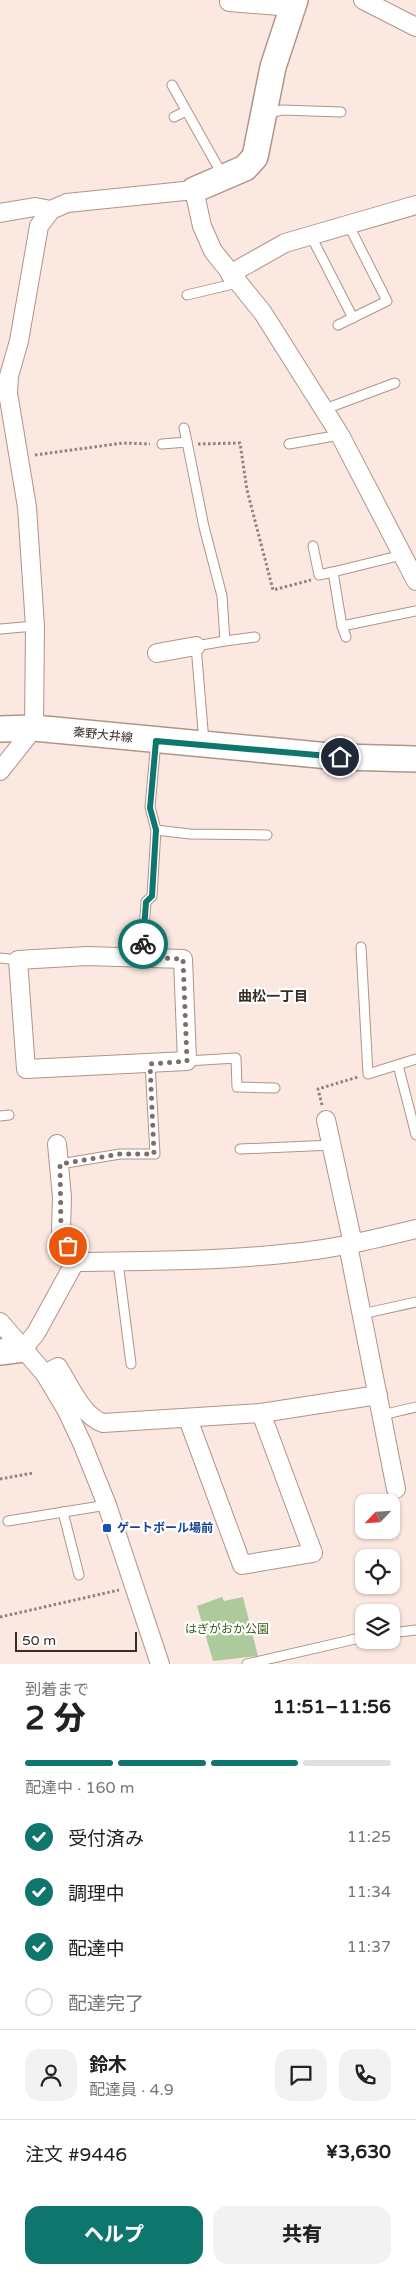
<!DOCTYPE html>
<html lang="ja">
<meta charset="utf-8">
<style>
body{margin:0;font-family:"Varela Round","Noto Sans JP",sans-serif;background:#f2f2f2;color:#222;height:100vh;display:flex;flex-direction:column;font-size:19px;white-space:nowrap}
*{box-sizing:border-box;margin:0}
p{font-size:16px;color:#767676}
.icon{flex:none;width:28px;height:28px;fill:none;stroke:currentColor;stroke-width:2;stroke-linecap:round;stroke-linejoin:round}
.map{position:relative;height:1664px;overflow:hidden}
.panel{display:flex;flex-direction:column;background:#fff;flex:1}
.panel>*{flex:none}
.needle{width:32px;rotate:245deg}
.buttons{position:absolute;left:355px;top:1494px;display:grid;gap:10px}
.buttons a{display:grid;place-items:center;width:45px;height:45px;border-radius:10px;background:#fff;box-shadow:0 1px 4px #0004;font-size:25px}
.scale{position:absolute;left:15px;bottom:12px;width:122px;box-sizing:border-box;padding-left:5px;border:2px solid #372c27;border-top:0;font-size:14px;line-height:18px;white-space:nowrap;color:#372c27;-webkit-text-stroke:4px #fff;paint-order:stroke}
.pin{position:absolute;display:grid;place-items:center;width:42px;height:42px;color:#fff;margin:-21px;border:2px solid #fff;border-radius:50%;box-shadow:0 1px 5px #0007}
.courier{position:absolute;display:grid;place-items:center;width:50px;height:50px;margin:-25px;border:4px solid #0f766e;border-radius:50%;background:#fff;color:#222;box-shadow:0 1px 6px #0007}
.headline em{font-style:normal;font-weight:800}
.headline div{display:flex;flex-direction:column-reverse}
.headline{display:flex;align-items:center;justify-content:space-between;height:85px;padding:0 25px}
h1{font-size:32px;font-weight:800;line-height:38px}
.bar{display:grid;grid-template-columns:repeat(4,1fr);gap:8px 5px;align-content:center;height:60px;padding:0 25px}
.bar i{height:6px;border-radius:4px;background:#e0e0e0}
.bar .current{background:#0f766e}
.bar p{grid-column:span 4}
.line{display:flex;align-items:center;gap:12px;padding:0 25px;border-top:1px solid #e0e0e0}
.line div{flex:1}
.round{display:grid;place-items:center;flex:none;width:52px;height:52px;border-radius:15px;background:#f2f2f2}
ol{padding:0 25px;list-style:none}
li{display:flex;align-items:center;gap:15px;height:55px}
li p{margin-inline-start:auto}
li .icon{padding:5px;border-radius:50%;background:#0f766e;color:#fff;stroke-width:4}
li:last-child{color:#767676}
li i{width:28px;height:28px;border:2px solid #e0e0e0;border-radius:50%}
.action{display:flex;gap:10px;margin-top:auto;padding:10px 25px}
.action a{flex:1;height:58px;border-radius:15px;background:#0f766e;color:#fff;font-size:20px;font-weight:800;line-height:58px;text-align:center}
.action a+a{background:#f2f2f2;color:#222}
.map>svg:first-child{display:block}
.green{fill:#adca9c}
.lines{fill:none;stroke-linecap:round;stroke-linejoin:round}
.lane-casing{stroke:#b19488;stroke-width:11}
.street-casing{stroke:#b19488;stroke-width:20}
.secondary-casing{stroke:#b19488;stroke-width:28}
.path{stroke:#91827c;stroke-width:3;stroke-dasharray:2.5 2.5;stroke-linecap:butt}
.lane{stroke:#fff;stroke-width:9}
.street{stroke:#fff;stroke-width:18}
.secondary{stroke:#fff;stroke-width:25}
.done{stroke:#7c6e68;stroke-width:5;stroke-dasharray:0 9}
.route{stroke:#0f766e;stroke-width:6}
.transit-dot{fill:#1a4fb4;stroke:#fff;stroke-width:2}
.labels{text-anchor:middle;stroke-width:4.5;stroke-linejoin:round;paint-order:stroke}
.street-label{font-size:12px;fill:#372c27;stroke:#fff}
.transit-label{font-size:12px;font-weight:bold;fill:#164399;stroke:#fff;text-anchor:start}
.park-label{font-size:12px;fill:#386118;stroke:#fff}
.neighbourhood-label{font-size:14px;font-weight:bold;fill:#372c27;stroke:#fff}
</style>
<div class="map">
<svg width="416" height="1664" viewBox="0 0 416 1664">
<rect width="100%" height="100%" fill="#fbe8e0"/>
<path class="green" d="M222,1597L224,1601L243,1597L258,1656L213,1661L197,1606Z"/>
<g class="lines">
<defs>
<g id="lane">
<path d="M172,85L223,176"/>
<path d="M267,113L283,110L341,112"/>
<path d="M174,117L186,111"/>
<path d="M307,236L314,242L353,318"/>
<path d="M187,295L237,283"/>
<path d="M338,325L387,301L348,224"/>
<path d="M325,409L395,383"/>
<path d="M184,428L187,442"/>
<path d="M162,444L187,442L204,527L222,596L225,641L196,646L204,742"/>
<path d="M289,444L340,435"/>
<path d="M313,546L319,575L333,572"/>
<path d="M402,555L333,572L342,626L416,611"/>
<path d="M342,626L346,637"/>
<path d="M0,629L35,626"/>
<path d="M225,641L255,637"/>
<path d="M156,830L190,834L267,835"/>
<path d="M361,947L368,1074L416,1059"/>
<path d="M142,957L146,902L152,896L156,830L150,807L156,741"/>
<path d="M0,958L18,960"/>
<path d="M187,1061L236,1058L237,1087L275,1088"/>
<path d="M398,1065L416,1135"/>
<path d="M0,1116L9,1115"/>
<path d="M240,1149L332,1145"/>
<path d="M60,1164L120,1154H155L150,1064"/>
<path d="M118,1262L131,1364"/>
<path d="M362,1314L416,1302"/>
<path d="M382,1415L416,1407"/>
<path d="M63,1512L79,1575"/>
<path d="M8,1521L107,1505"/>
<path d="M391,1633L416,1630"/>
<path d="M247,1664L364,1637"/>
</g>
<g id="street">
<path d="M363,0L416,27"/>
<path d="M229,2L292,7"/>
<path d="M0,213L35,207L51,210L67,203L194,190L202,226L213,251L263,313L340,435L416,581"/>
<path d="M230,274L285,243L416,205"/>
<path d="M157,653L196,646"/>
<path d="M0,771L34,728L35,626L27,507L8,393L9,376L19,341L39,226L51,210"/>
<path d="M87,956L183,959L187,1061L26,1069L18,960Z"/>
<path d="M326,1120L353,1244"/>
<path d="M57,1144L62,1197L61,1230L75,1262"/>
<path d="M348,1245L396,1489"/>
<path d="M75,1262C147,1261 220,1261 292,1253C334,1249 375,1239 416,1229"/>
<path d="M0,1322L45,1374L66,1409L82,1443L107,1505L160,1664"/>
<path d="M23,1349L36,1333L75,1262"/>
<path d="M45,1374L58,1367C70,1386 82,1416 103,1423L261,1413L378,1395"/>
<path d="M188,1419L242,1565L313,1553L261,1413"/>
</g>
<g id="secondary">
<path d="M194,190L245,168L255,157L273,67L295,0"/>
<path d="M0,729L34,728L340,757L416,759"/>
<path d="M0,1352L23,1349"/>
</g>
</defs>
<use href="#lane" class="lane-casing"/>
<use href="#street" class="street-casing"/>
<use href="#secondary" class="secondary-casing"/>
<g class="path">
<path d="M198,444L240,443L247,490L273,590L311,580"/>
<path d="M35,455L123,443L150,444"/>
<path d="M322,1105L318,1089L358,1077"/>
<path d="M0,1479L33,1473"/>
<path d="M0,1617L119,1590"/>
</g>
<use href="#lane" class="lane"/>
<use href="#street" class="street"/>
<use href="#secondary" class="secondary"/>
</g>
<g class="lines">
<path class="done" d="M68,1246L61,1230L60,1164L120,1154H154L150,1064L187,1061L183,959L142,957L143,944"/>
<path class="route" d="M143,944L146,902L152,896L156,830L150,808L156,741L340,757"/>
</g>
<rect class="transit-dot" x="102" y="1523" width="10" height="10" rx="2.5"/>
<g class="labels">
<g class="street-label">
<text transform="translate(103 735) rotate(6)" y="4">秦野大井線</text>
</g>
<g class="transit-label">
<text x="117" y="1532">ゲートボール場前</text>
</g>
<g class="park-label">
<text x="227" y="1633">はぎがおか公園</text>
</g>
<g class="neighbourhood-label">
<text x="273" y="1001">曲松一丁目</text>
</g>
</g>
</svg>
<div class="buttons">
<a><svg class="needle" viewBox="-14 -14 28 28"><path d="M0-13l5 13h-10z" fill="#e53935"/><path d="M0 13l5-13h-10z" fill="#767676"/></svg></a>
<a><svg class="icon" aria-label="locate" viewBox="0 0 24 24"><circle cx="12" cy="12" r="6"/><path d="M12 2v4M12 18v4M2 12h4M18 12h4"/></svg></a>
<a><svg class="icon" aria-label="layers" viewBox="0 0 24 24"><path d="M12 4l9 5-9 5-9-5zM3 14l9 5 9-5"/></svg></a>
</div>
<div class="scale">50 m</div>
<div class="pin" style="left:68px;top:1246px;background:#ea580c"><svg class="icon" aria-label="bag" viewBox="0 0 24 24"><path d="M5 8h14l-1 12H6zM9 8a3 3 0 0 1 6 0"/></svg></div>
<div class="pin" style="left:340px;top:757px;background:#1f2937"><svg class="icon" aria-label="home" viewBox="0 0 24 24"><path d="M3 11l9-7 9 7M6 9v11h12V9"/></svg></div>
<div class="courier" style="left:143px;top:944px"><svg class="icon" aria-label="bike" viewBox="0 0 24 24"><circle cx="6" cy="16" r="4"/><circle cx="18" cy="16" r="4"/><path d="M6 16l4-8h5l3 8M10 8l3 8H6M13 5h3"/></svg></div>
</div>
<section class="panel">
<div class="headline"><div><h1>2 分</h1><p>到着まで</p></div><em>11:51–11:56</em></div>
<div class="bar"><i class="current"></i><i class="current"></i><i class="current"></i><i></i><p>配達中 · 160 m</p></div>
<ol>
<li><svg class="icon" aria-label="check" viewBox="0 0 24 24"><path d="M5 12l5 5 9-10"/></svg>受付済み<p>11:25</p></li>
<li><svg class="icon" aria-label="check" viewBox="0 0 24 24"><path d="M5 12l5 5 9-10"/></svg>調理中<p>11:34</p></li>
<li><svg class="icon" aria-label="check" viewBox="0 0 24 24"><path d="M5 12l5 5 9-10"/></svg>配達中<p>11:37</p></li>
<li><i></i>配達完了</li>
</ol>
<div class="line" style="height:90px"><a class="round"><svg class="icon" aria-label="person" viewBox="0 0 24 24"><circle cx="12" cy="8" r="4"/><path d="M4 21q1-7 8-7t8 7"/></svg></a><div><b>鈴木</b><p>配達員 · 4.9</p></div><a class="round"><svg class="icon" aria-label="chat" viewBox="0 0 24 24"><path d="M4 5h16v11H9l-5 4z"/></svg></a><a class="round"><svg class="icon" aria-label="phone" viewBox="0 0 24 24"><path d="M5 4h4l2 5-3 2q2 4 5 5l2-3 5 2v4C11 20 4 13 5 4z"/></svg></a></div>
<div class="line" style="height:65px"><div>注文 #9446</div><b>¥3,630</b></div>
<div class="action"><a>ヘルプ</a><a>共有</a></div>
</section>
